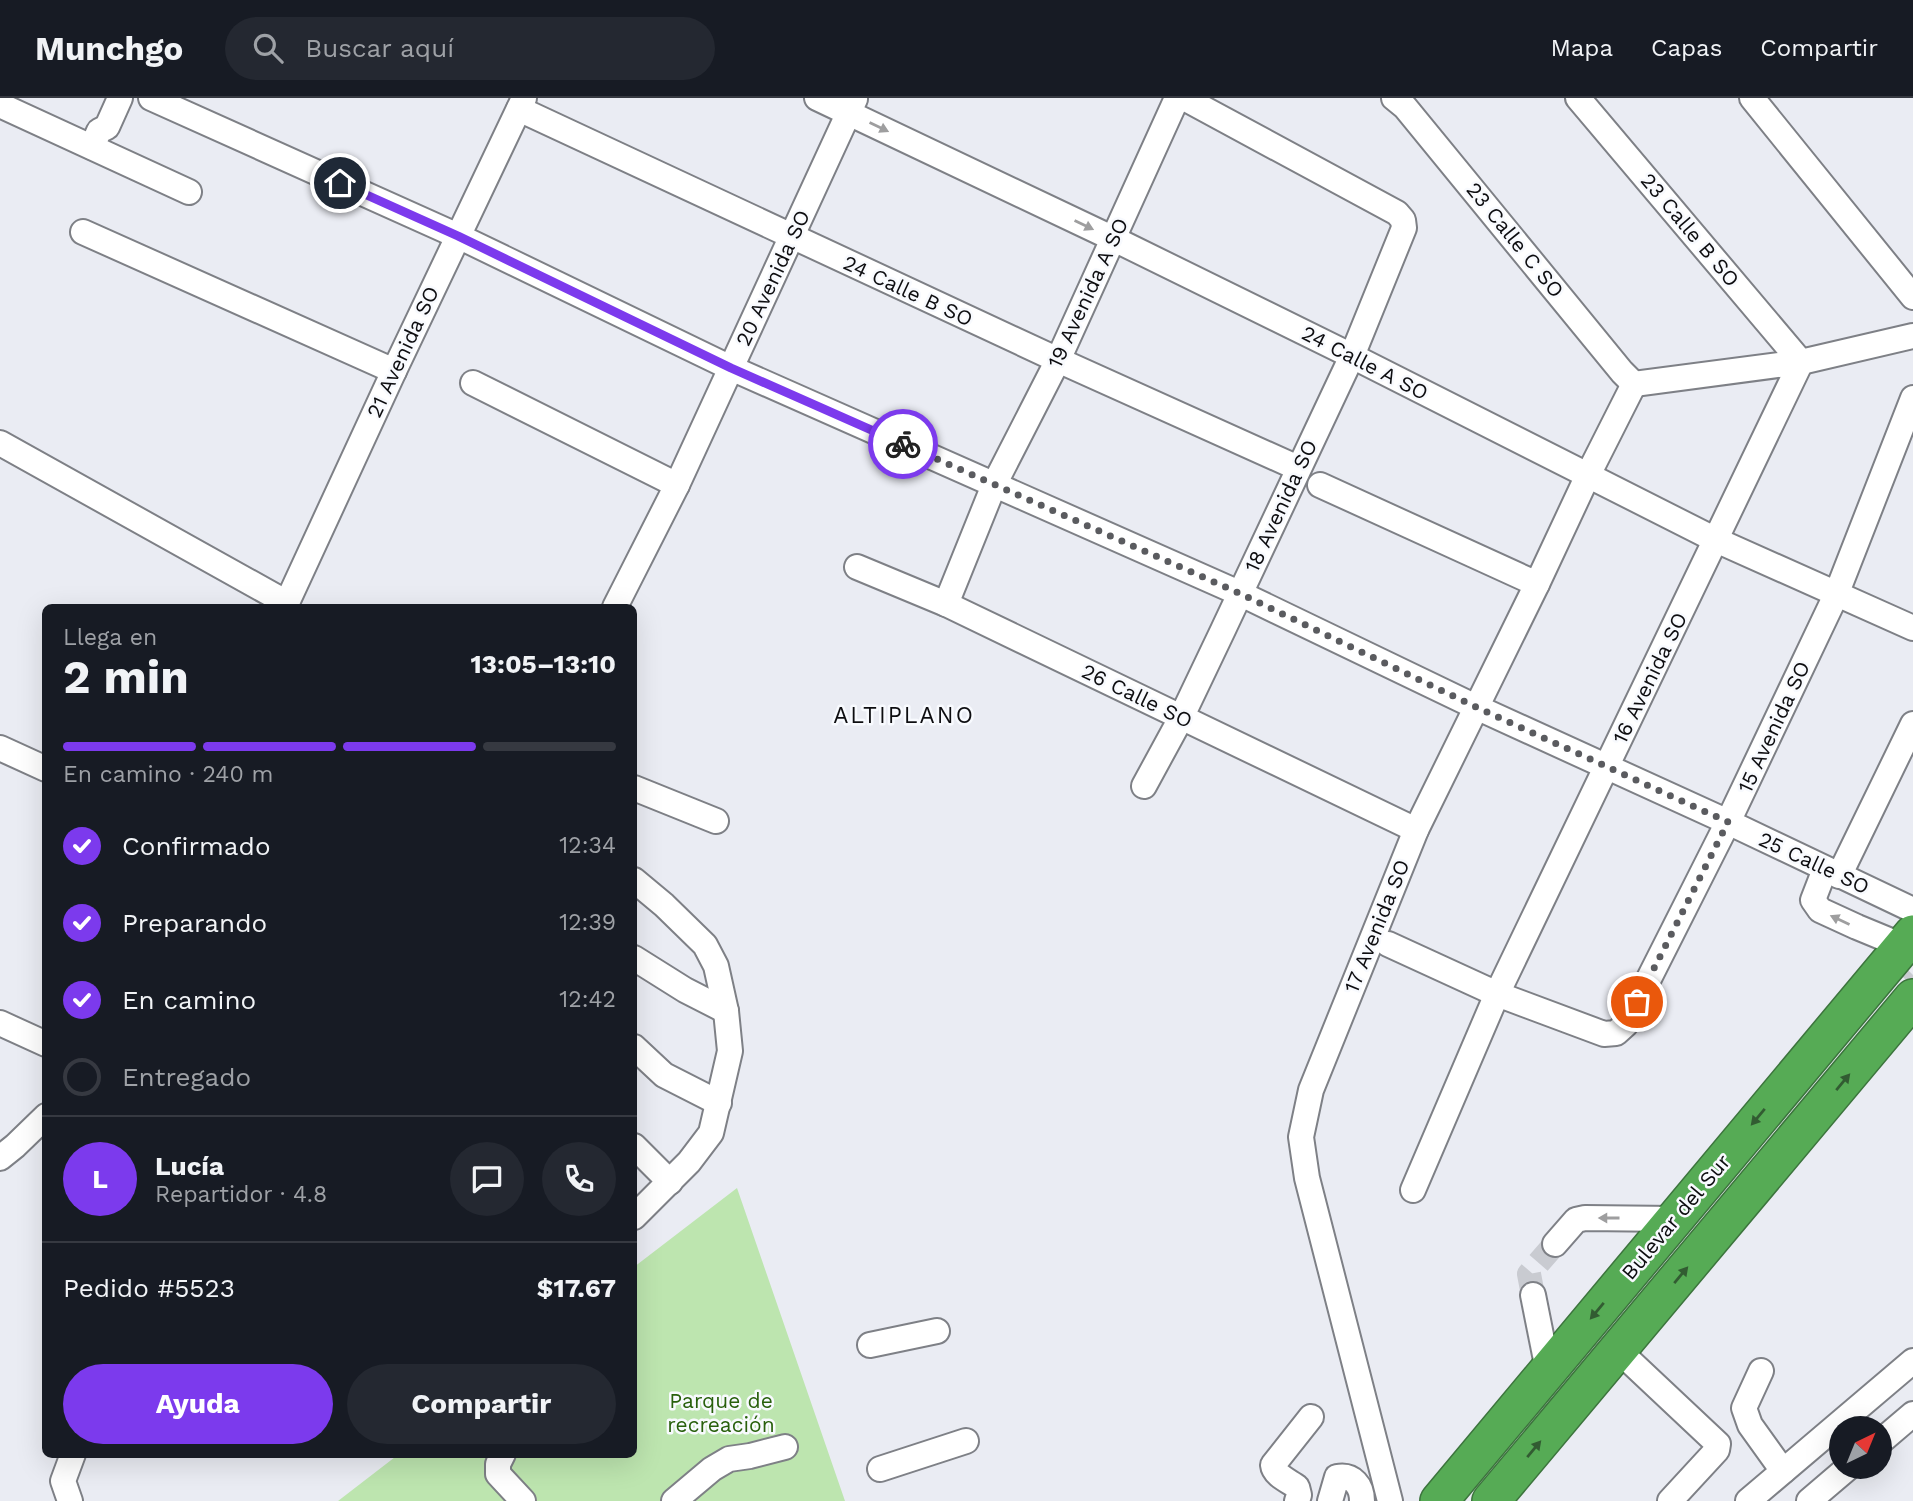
<!DOCTYPE html>
<html lang="es">
<meta charset="utf-8">
<style>
body{margin:0;font-family:"Work Sans",sans-serif;background:#242831;color:#f1f3f6;height:100vh;display:flex;flex-direction:column;font-size:26px;white-space:nowrap}
*{box-sizing:border-box;margin:0}
p{font-size:23px;color:#9ea1a6}
.icon{flex:none;width:38px;height:38px;fill:none;stroke:currentColor;stroke-width:2;stroke-linecap:round;stroke-linejoin:round}
.map{position:relative;flex:1;overflow:hidden}
.side{position:absolute;left:42px;top:506px;width:595px;height:854px;display:flex;flex-direction:column;background:#171b24;border-radius:10px;box-shadow:0 7px 28px #0002}
.side>*{flex:none}
.needle{width:46px;rotate:43deg}
.buttons{position:absolute;left:1829px;top:1318px;display:grid;gap:14px}
.buttons a{display:grid;place-items:center;width:63px;height:63px;border-radius:50%;background:#171b24;box-shadow:0 7px 28px #0002;font-size:35px}
.pin{position:absolute;display:grid;place-items:center;width:60px;height:60px;color:#fff;margin:-30px;border:4px solid #fff;border-radius:50%;box-shadow:0 2px 7px #0007}
.courier{position:absolute;display:grid;place-items:center;width:70px;height:70px;margin:-35px;border:5px solid #7c3aed;border-radius:50%;background:#fff;color:#222;box-shadow:0 2px 9px #0007}
.headline em{font-style:normal;font-weight:700}
.headline div{display:flex;flex-direction:column-reverse}
.headline{display:flex;align-items:center;justify-content:space-between;height:119px;padding:0 21px}
h1{font-size:46px;font-weight:700;line-height:52px}
.bar{display:grid;grid-template-columns:repeat(4,1fr);gap:10px 7px;align-content:center;height:84px;padding:0 21px}
.bar i{height:9px;border-radius:5px;background:#363941}
.bar .current{background:#7c3aed}
.bar p{grid-column:span 4}
.line{display:flex;align-items:center;gap:18px;padding:0 21px;border-top:2px solid #363941}
.line div{flex:1}
.round{display:grid;place-items:center;flex:none;width:74px;height:74px;border-radius:37px;background:#242831}
ol{padding:0 21px;list-style:none}
li{display:flex;align-items:center;gap:21px;height:77px}
li p{margin-inline-start:auto}
li .icon{padding:7px;border-radius:50%;background:#7c3aed;color:#fff;stroke-width:4}
li:last-child{color:#9ea1a6}
li i{width:38px;height:38px;border:4px solid #363941;border-radius:50%}
.cta{display:flex;gap:14px;margin-top:auto;padding:14px 21px}
.cta a{flex:1;height:80px;border-radius:42px;background:#7c3aed;color:#fff;font-size:28px;font-weight:700;line-height:80px;text-align:center}
.cta a+a{background:#242831;color:#f1f3f6}
header{display:flex;align-items:center;gap:42px;box-sizing:border-box;height:98px;padding:0 35px;background:#171b24;border-bottom:2px solid #363941}
header strong{font-size:33px}
nav{display:flex;gap:38px;margin-inline-start:auto;font-size:24px}
.search{width:490px;height:63px;background:#242831;display:flex;align-items:center;gap:18px;box-sizing:border-box;padding:0 24px;border-radius:38px;color:#9ea1a6;font-size:26px}
.map>svg:first-child{display:block}
.green{fill:#bde5af}
.lines{fill:none;stroke-linecap:round;stroke-linejoin:round}
.minor-tunnel{stroke:#c9cbd1;stroke-width:24;stroke-dasharray:24 12;stroke-linecap:butt}
.highway-tunnel{stroke:#c9cbd1;stroke-width:37;stroke-dasharray:37 18;stroke-linecap:butt}
.minor-casing{stroke:#7e8086;stroke-width:28}
.highway-casing{stroke:#3c743d;stroke-width:40}
.minor{stroke:#fff;stroke-width:24}
.highway{stroke:#56ab55;stroke-width:37}
.oneway{fill:#9e9e9f}
.oneway2{fill:#325c32}
.done{stroke:#5a5b5f;stroke-width:7;stroke-dasharray:0 12.6}
.route{stroke:#7c3aed;stroke-width:9}
.labels{text-anchor:middle;stroke-width:5;stroke-linejoin:round;paint-order:stroke}
.street-label{font-size:21px;fill:#0d0d10;stroke:#f8fafe}
.park-label{font-size:21px;fill:#28600c;stroke:#f8fafe}
.neighbourhood-label{font-size:23px;letter-spacing:2px;fill:#0d0d10;stroke:#f8fafe}
</style>
<header>
<strong>Munchgo</strong>
<div class="search"><svg class="icon" aria-label="search" viewBox="0 0 24 24"><circle cx="10" cy="10" r="6"/><path d="M15 15l6 6"/></svg>Buscar aquí</div>
<nav><a>Mapa</a><a>Capas</a><a>Compartir</a></nav>
</header>
<div class="map">
<svg width="1913" height="1403" viewBox="0 0 1913 1403">
<rect width="100%" height="100%" fill="#eaecf3"/>
<path class="green" d="M737,1090L845,1403H338L399,1356H634V1169Z"/>
<g class="lines">
<path class="minor-tunnel" d="M1533,1197L1529,1176L1555,1146"/>
<path class="highway-tunnel" d="M1907,883L1913,877"/>
<defs>
<g id="minor">
<path d="M151,0L458,138L731,270L1239,495L1476,609L1728,724L1913,812"/>
<path d="M817,0L1114,141L1352,258L1716,442L1913,530"/>
<path d="M1394,0L1405,9L1622,274L1634,286"/>
<path d="M1752,0L1913,199"/>
<path d="M2,8L189,94"/>
<path d="M519,11L1058,262L1298,370"/>
<path d="M92,49L99,33L107,29L120,0"/>
<path d="M83,134L394,273"/>
<path d="M473,285L677,387"/>
<path d="M1634,286L1801,264L1913,238"/>
<path d="M0,345L287,505"/>
<path d="M1320,387L1537,486"/>
<path d="M857,469L946,506L1416,732"/>
<path d="M946,506L994,387L1058,262L1177,0"/>
<path d="M285,509L394,273L524,0"/>
<path d="M615,509L677,387L855,1"/>
<path d="M0,650L46,671"/>
<path d="M1144,688L1181,620L1223,532L1352,258L1404,130L1403,122L1397,115L1184,0"/>
<path d="M634,690L716,723"/>
<path d="M1825,771L1813,802L1820,812L1857,829L1903,848"/>
<path d="M1839,778L1913,626"/>
<path d="M634,782L664,807L705,847L716,868L726,913L730,953L711,1035L689,1064L634,1119"/>
<path d="M1388,846L1497,896L1604,936L1616,935L1626,926L1728,724L1836,497L1913,300"/>
<path d="M634,860L685,892L726,913"/>
<path d="M0,925L46,946"/>
<path d="M634,949L664,977L719,1005"/>
<path d="M634,1048L670,1084"/>
<path d="M0,1060L15,1048L46,1018"/>
<path d="M1413,1092L1497,896L1801,264L1578,0"/>
<path d="M1555,1146L1576,1122L1585,1120L1675,1121"/>
<path d="M1533,1197L1548,1272"/>
<path d="M870,1247L937,1233"/>
<path d="M1618,1252L1718,1346L1717,1352L1670,1403"/>
<path d="M1761,1273L1744,1310L1750,1327L1783,1373"/>
<path d="M1880,1344L1913,1316"/>
<path d="M503,1356L498,1366V1376L523,1403"/>
<path d="M880,1371L966,1343"/>
<path d="M70,1403L63,1383L73,1356"/>
<path d="M674,1403L712,1371L729,1361L750,1358L785,1349"/>
<path d="M1297,1403L1299,1397L1297,1389C1289,1383 1274,1377 1273,1367L1311,1319"/>
<path d="M1330,1403L1337,1379C1353,1376 1362,1388 1362,1403"/>
<path d="M1390,1403L1307,1080L1301,1039L1311,992L1416,732L1537,486L1588,377L1634,286"/>
<path d="M1748,1403L1913,1263"/>
<path d="M1809,1403L1850,1368"/>
</g>
<g id="highway">
<path d="M1439,1403L1913,836"/>
<path d="M1491,1403L1913,900"/>
</g>
</defs>
<use href="#minor" class="minor-casing"/>
<use href="#highway" class="highway-casing"/>
<use href="#minor" class="minor"/>
<use href="#highway" class="highway"/>
</g>
<defs><path id="oneway-solid" d="M-6-.8H1V-3.2L6.5 0L1 3.2V.8H-6Z" transform="scale(1.75)"/></defs>
<g class="oneway">
<use href="#oneway-solid" transform="translate(879 29) rotate(26)"/>
<use href="#oneway-solid" transform="translate(1084 127) rotate(26)"/>
<use href="#oneway-solid" transform="translate(1840 822) rotate(-155)"/>
<use href="#oneway-solid" transform="translate(1609 1120) rotate(-180)"/>
</g>
<g class="oneway2">
<use href="#oneway-solid" transform="translate(1843 984) rotate(-50)"/>
<use href="#oneway-solid" transform="translate(1758 1019) rotate(130)"/>
<use href="#oneway-solid" transform="translate(1681 1177) rotate(-50)"/>
<use href="#oneway-solid" transform="translate(1597 1213) rotate(130)"/>
<use href="#oneway-solid" transform="translate(1534 1351) rotate(-50)"/>
</g>
<g class="lines">
<path class="done" d="M903,346L1239,495L1476,609L1728,724L1637,904"/>
<path class="route" d="M340,85L458,138L731,270L903,346"/>
</g>
<g class="labels">
<g class="street-label">
<text transform="translate(1690 132) rotate(50)" y="7">23 Calle B SO</text>
<text transform="translate(1515 142) rotate(51)" y="7">23 Calle C SO</text>
<text transform="translate(773 180) rotate(-65)" y="7">20 Avenida SO</text>
<text transform="translate(908 193) rotate(25)" y="7">24 Calle B SO</text>
<text transform="translate(1088 195) rotate(-65)" y="7">19 Avenida A SO</text>
<text transform="translate(403 254) rotate(-65)" y="7">21 Avenida SO</text>
<text transform="translate(1365 265) rotate(27)" y="7">24 Calle A SO</text>
<text transform="translate(1281 408) rotate(-65)" y="7">18 Avenida SO</text>
<text transform="translate(1650 580) rotate(-64)" y="7">16 Avenida SO</text>
<text transform="translate(1137 598) rotate(26)" y="7">26 Calle SO</text>
<text transform="translate(1774 629) rotate(-65)" y="7">15 Avenida SO</text>
<text transform="translate(1814 765) rotate(25)" y="7">25 Calle SO</text>
<text transform="translate(1377 828) rotate(-68)" y="7">17 Avenida SO</text>
<text transform="translate(1676 1119) rotate(-50)" y="7">Bulevar del Sur</text>
</g>
<g class="park-label">
<text x="721" y="1310">Parque de<tspan x="721" dy="24">recreación</tspan></text>
</g>
<g class="neighbourhood-label">
<text x="904" y="625">ALTIPLANO</text>
</g>
</g>
</svg>
<div class="buttons">
<a><svg class="needle" viewBox="-14 -14 28 28"><path d="M0-13l5 13h-10z" fill="#e53935"/><path d="M0 13l5-13h-10z" fill="#9ea1a6"/></svg></a>
</div>
<div class="pin" style="left:1637px;top:904px;background:#ea580c"><svg class="icon" aria-label="bag" viewBox="0 0 24 24"><path d="M5 8h14l-1 12H6zM9 8a3 3 0 0 1 6 0"/></svg></div>
<div class="pin" style="left:340px;top:85px;background:#1f2937"><svg class="icon" aria-label="home" viewBox="0 0 24 24"><path d="M3 11l9-7 9 7M6 9v11h12V9"/></svg></div>
<div class="courier" style="left:903px;top:346px"><svg class="icon" aria-label="bike" viewBox="0 0 24 24"><circle cx="6" cy="16" r="4"/><circle cx="18" cy="16" r="4"/><path d="M6 16l4-8h5l3 8M10 8l3 8H6M13 5h3"/></svg></div>
<section class="side">
<div class="headline"><div><h1>2 min</h1><p>Llega en</p></div><em>13:05–13:10</em></div>
<div class="bar"><i class="current"></i><i class="current"></i><i class="current"></i><i></i><p>En camino · 240 m</p></div>
<ol>
<li><svg class="icon" aria-label="check" viewBox="0 0 24 24"><path d="M5 12l5 5 9-10"/></svg>Confirmado<p>12:34</p></li>
<li><svg class="icon" aria-label="check" viewBox="0 0 24 24"><path d="M5 12l5 5 9-10"/></svg>Preparando<p>12:39</p></li>
<li><svg class="icon" aria-label="check" viewBox="0 0 24 24"><path d="M5 12l5 5 9-10"/></svg>En camino<p>12:42</p></li>
<li><i></i>Entregado</li>
</ol>
<div class="line" style="height:126px"><b class="round" style="background:#7c3aed;color:#fff">L</b><div><b>Lucía</b><p>Repartidor · 4.8</p></div><a class="round"><svg class="icon" aria-label="chat" viewBox="0 0 24 24"><path d="M4 5h16v11H9l-5 4z"/></svg></a><a class="round"><svg class="icon" aria-label="phone" viewBox="0 0 24 24"><path d="M5 4h4l2 5-3 2q2 4 5 5l2-3 5 2v4C11 20 4 13 5 4z"/></svg></a></div>
<div class="line" style="height:91px"><div>Pedido #5523</div><b>$17.67</b></div>
<div class="cta"><a>Ayuda</a><a>Compartir</a></div>
</section>
</div>
